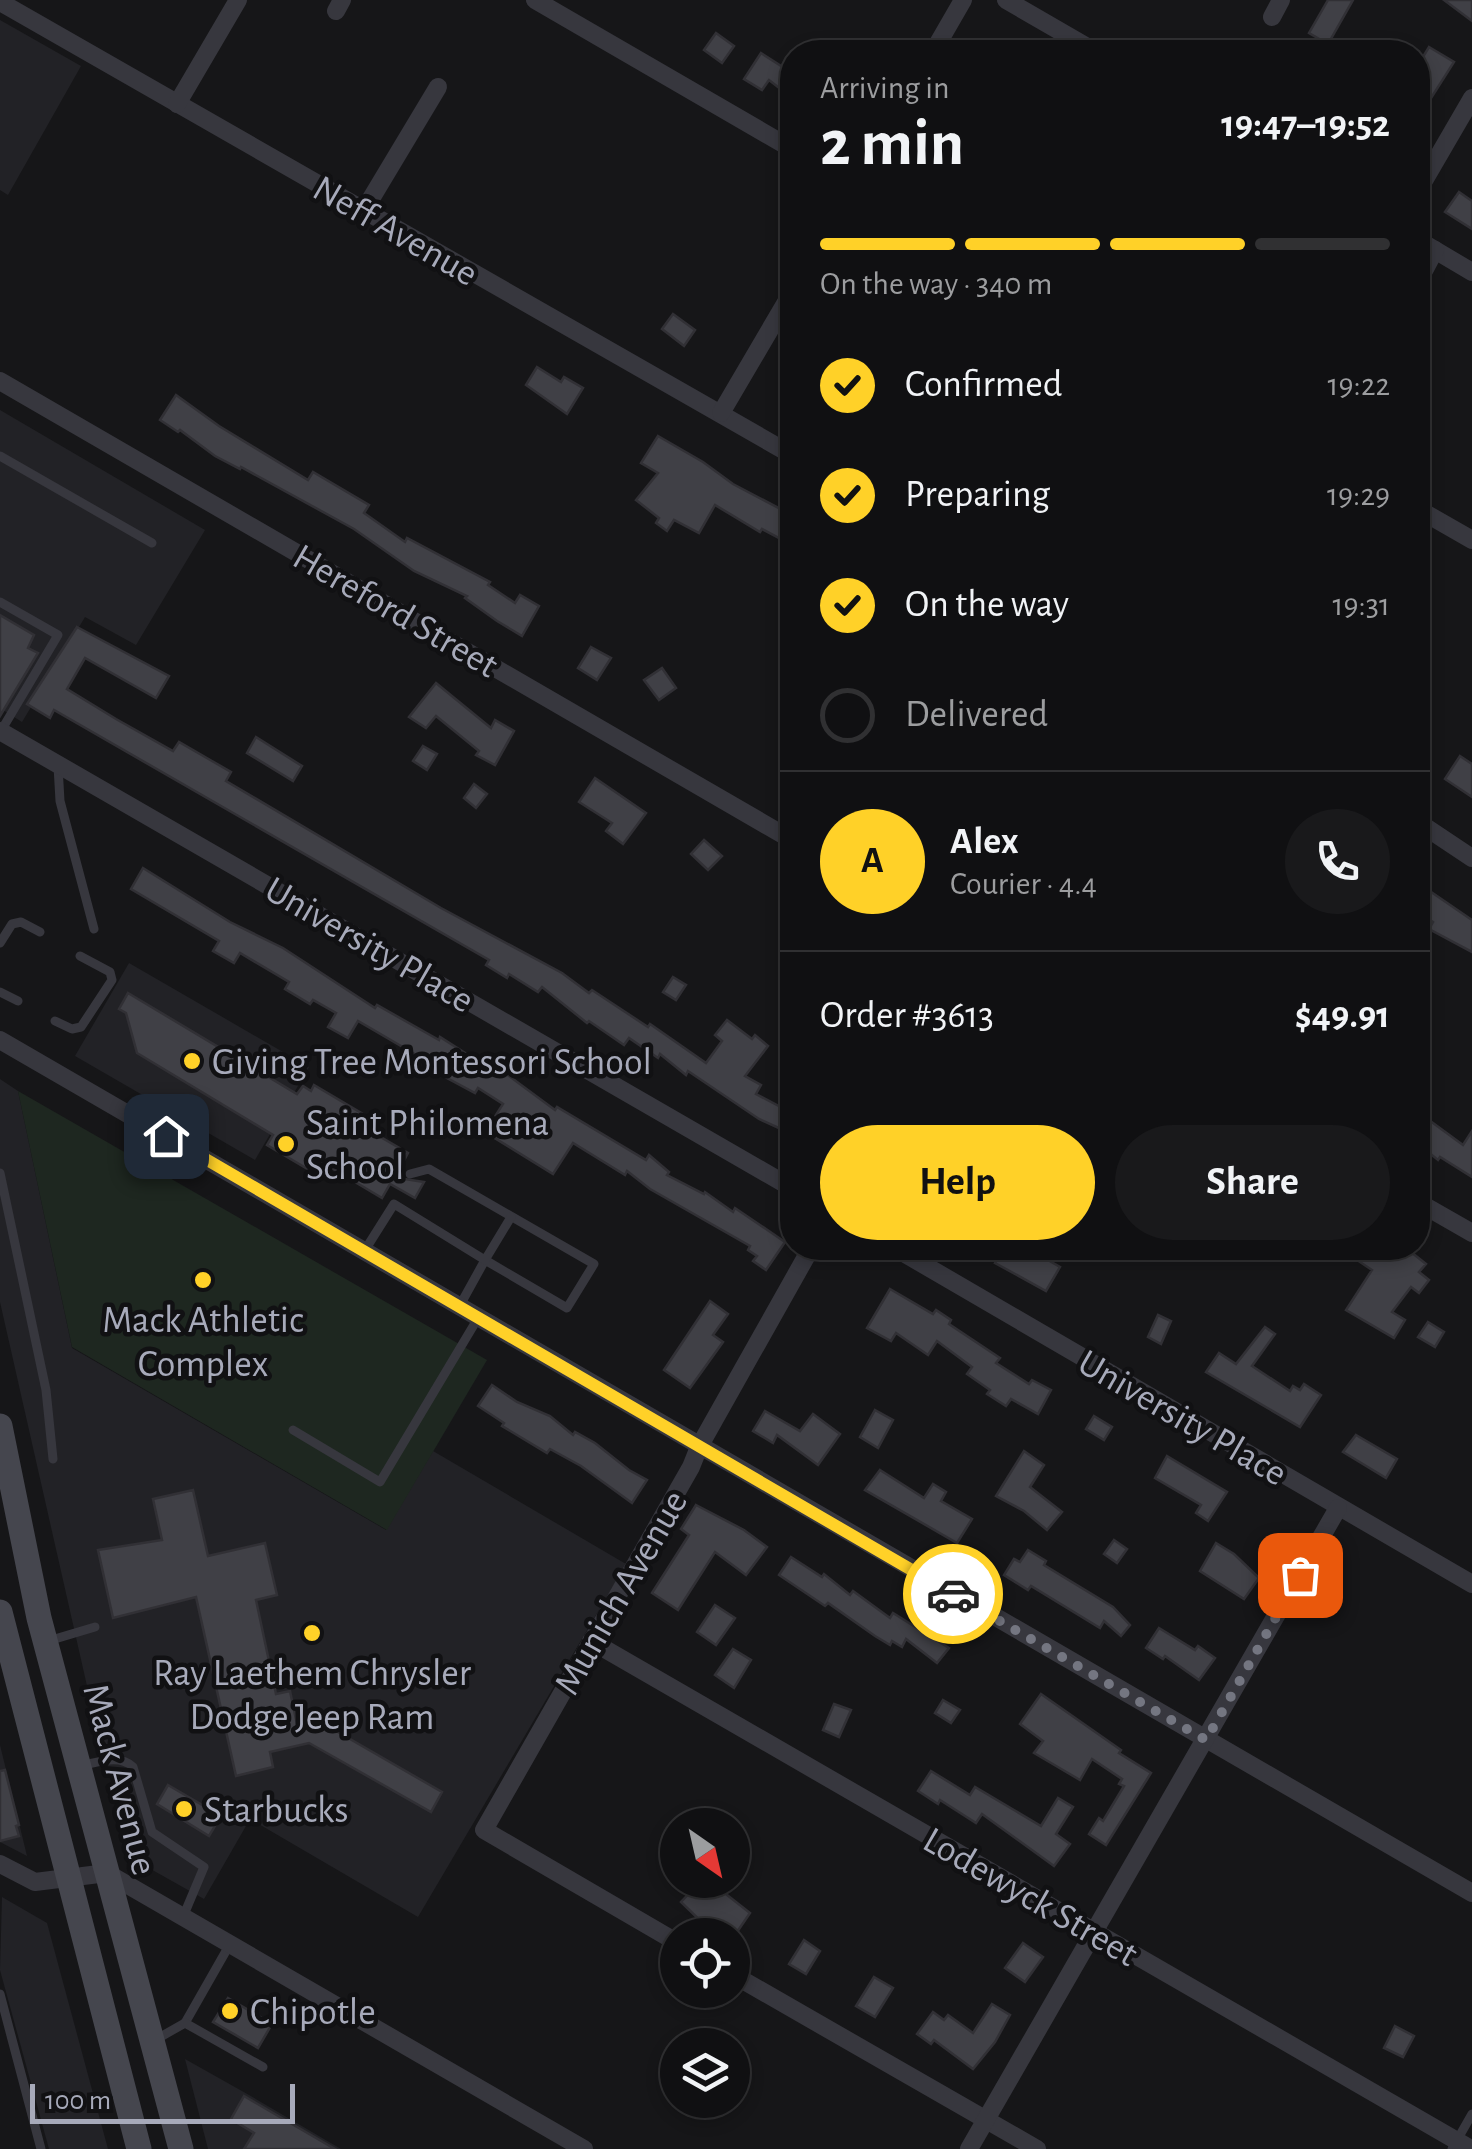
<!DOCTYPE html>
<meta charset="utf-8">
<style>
body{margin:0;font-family:"Alegreya Sans",sans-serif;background:#19191b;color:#f1f3f6;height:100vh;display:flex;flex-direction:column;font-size:38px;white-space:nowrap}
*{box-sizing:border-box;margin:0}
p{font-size:32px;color:#9c9d9f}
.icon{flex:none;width:55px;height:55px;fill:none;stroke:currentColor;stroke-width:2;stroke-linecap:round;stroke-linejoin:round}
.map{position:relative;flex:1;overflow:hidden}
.side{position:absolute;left:780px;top:40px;width:650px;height:1220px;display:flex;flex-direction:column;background:#101012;border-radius:40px;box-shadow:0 5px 15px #0003,0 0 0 2px #303032}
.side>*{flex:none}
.needle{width:65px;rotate:146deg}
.controls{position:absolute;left:660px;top:1808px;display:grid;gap:20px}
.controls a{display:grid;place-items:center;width:90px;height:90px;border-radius:50%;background:#101012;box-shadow:0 5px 15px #0003,0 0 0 2px #303032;font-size:50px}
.scale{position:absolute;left:30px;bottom:25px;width:265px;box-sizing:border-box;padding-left:10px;border:5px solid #a7aaba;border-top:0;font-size:28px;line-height:35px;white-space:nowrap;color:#a7aaba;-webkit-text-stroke:8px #111113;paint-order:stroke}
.pin{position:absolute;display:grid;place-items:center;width:85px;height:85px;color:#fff;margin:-42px;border-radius:20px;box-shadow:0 5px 15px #0006}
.courier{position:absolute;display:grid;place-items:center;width:100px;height:100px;margin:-50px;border:8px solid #ffd128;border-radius:50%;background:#fff;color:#222;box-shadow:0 2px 12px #0007}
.headline em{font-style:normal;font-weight:700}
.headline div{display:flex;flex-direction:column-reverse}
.headline{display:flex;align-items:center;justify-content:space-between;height:170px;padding:0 40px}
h1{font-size:65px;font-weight:700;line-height:75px}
.bar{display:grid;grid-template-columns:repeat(4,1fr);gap:15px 10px;align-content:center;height:120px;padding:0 40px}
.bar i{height:12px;border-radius:8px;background:#303032}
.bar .current{background:#ffd128}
.bar p{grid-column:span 4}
.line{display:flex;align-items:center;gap:25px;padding:0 40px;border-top:2px solid #303032}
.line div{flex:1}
.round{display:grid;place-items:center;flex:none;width:105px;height:105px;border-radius:52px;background:#19191b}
ol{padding:0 40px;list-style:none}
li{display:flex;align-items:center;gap:30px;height:110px}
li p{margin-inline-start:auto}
li .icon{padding:10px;border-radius:50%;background:#ffd128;color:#111;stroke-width:4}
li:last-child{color:#9c9d9f}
li i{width:55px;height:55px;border:5px solid #303032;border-radius:50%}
.action{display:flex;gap:20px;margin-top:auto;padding:20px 40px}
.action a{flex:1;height:115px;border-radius:60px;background:#ffd128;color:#111;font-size:40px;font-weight:700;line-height:115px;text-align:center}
.action a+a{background:#19191b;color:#f1f3f6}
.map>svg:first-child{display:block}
.built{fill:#222226}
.green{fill:#1e2720}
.building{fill:#404046;stroke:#313035;stroke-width:2.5}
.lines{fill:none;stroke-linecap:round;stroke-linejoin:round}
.lane{stroke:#37373e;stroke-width:9}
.street{stroke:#37373e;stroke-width:18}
.secondary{stroke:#45464e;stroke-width:25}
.done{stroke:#747681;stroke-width:10;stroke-dasharray:0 18}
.route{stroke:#ffd128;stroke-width:12}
.poi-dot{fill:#ffd128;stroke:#111113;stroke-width:4}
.labels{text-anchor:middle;stroke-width:9;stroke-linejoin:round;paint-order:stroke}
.street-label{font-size:38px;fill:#a7aaba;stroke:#111113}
.poi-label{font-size:38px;fill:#a7aaba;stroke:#111113;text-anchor:start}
</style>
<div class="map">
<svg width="1472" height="2149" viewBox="0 0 1472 2149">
<rect width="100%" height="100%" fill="#161618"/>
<g class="built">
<path d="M0,20L81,66L8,195L0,190Z"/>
<path d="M0,410L205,530L136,645L85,617L22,722L0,708Z"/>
<path d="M129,963L309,1067L255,1160L75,1056Z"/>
<path d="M0,1079L18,1091L72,1348L386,1530L433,1451L626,1564L418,1917L250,1819L204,1899L131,1858L97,1730L0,1302Z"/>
<path d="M0,1745L27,1856L0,1842Z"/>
<path d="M2,1897L47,1923L108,2149H49L0,1970Z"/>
<path d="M185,2059L249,2095L341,2149H208Z"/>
</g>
<path class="green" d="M18,1091L487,1360L387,1530L72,1347Z"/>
<g class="building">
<path d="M1328,0H1353L1328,44L1309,33Z"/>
<path d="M1444,0H1472V21Z"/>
<path d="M716,33L734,46L722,63L704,50Z"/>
<path d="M1429,47L1454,62L1426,106L1418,101V65Z"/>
<path d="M761,53L792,73V98L769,80L762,90L744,79Z"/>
<path d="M1459,192L1472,201V229L1445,212Z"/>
<path d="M673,314L695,330L684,346L662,329Z"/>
<path d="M537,367L561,382L564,377L583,388L567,414L526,385Z"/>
<path d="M176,395L219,426L308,480L313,472L369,505L364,513L405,542L407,538L490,582L488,585L515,603L520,595L539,606L522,636L497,621L465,598L467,596L414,571L354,529L241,467L240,469L215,456L180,430L178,432L160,420Z"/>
<path d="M658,436L703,462L733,484L792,515V545L762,529L760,532L715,505L699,533L674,520L667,531L656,523L659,518L636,500L658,473L641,463Z"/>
<path d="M0,615L34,635L28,648L38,653L0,716Z"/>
<path d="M77,627L169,676L156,698L85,658L67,689L116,719L173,751L179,742L212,761L231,772L226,781L441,908L562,973L589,993L592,990L648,1027L650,1024L706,1063L722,1041L715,1035L727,1020L752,1039L755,1035L768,1046L745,1076L761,1085L756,1094L792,1113V1134L759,1119L688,1071L686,1075L660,1054L658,1058L629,1038L624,1045L589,1021L587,1023L542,987L538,992L509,974L507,978L486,965L489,960L54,710L50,718L27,704Z"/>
<path d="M591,647L611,658L597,680L578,668Z"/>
<path d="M662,668L676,688L659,700L644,680Z"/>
<path d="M436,683L491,728L495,720L514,731L495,765L476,755L479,751L436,716L426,728L409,717Z"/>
<path d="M256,737L302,766L293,781L247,753Z"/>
<path d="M423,746L437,754L427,770L413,761Z"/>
<path d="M1460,756L1472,764V797L1445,779Z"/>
<path d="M595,778L646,813L623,844L606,831L612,823L579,802Z"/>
<path d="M474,784L487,794L476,808L464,798Z"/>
<path d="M704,840L722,856L708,870L691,854Z"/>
<path d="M143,868L230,922L283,948L375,1008L377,1005L439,1040L440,1037L498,1074L501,1070L555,1110L557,1107L646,1160L649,1155L669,1172L667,1175L704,1194L705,1192L733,1212L735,1208L785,1242L766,1270L753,1261L757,1256L748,1250L750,1246L650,1189L627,1171L625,1175L573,1143L553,1174L485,1132L503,1104L478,1088L475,1093L434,1071L437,1067L358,1021L348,1038L328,1027L336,1013L313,1000L310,1004L285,989L289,982L240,953L234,963L213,951L219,941L131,889Z"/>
<path d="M1418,883L1472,920V952L1429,929L1433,922L1418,911Z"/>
<path d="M673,977L686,985L676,1000L663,992Z"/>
<path d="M128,993L297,1094L303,1086L311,1091L314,1085L373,1120L367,1129L408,1153L400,1168L403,1170L404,1179L424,1182L415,1198L390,1184L382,1198L318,1160L311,1171L267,1145L273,1135L137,1053L126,1013L119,1009Z"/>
<path d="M1418,1112L1463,1145L1472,1131V1177L1440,1157L1438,1160L1418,1144Z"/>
<path d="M1004,1248H1027L1060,1267L1046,1291L995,1263Z"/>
<path d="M1365,1248H1406L1426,1264L1419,1272L1429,1280L1419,1293L1411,1287L1392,1312L1405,1320L1394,1338L1346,1310L1372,1270L1357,1260Z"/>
<path d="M890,1289L933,1314L936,1310L951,1320L949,1324L1000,1358L996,1363L1029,1384L1032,1380L1051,1390L1038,1414L1011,1399L1006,1406L987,1394L990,1390L967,1374L972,1367L937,1341L928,1355L896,1333L891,1341L867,1328Z"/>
<path d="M710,1301L728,1314L713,1335L723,1342L690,1388L664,1370Z"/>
<path d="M1158,1315L1171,1321L1161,1344L1148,1337Z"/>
<path d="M1428,1322L1444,1332L1435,1347L1418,1337Z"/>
<path d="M1265,1327L1275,1334L1252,1366L1290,1391L1293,1386L1300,1390L1304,1384L1321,1395L1300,1427L1206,1372L1219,1353L1236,1364Z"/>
<path d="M492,1385L517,1402L550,1416L573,1435L575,1432L595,1443L629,1470L647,1480L632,1503L581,1466L550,1449L547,1453L502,1426L504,1423L478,1406Z"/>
<path d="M875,1410L893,1420L878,1448L860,1437Z"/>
<path d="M765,1411L800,1431L813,1414L840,1434L818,1465L777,1435L773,1443L753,1431Z"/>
<path d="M1094,1416L1112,1427L1104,1440L1086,1429Z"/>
<path d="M1356,1435L1397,1459L1386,1478L1343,1452Z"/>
<path d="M1024,1451L1044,1465L1030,1487L1062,1512L1047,1530L1024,1511L996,1496Z"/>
<path d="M1167,1456L1227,1492L1208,1521L1196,1513L1201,1505L1155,1478Z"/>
<path d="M880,1470L924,1498L933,1484L946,1492L941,1501L972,1519L957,1543L865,1490Z"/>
<path d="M193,1490L208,1556L265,1543L277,1595L256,1600L276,1694L290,1691L297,1724L317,1720L442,1792L431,1812L309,1743L270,1752L273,1767L236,1776L196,1597L113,1618L98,1550L162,1540L153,1499Z"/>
<path d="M696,1505L744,1530L767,1547L746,1575L715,1552L678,1610L652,1593L689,1535L681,1529Z"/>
<path d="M1114,1540L1127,1549L1117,1563L1104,1554Z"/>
<path d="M1216,1543L1234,1554L1259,1578L1244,1599L1200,1571Z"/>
<path d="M1028,1550L1046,1561L1044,1565L1113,1607L1130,1625L1121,1636L1104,1621L1100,1628L1031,1586L1028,1590L1004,1575L1014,1559L1020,1562Z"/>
<path d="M791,1557L822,1577L824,1574L850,1595L853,1591L890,1618L893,1613L949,1648L937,1663L906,1639L902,1647L892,1641L890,1645L875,1636L828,1603L825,1606L779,1575Z"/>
<path d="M715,1605L735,1618L716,1645L697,1632Z"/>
<path d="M1159,1628L1195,1650L1198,1646L1215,1658L1199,1680L1165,1656L1163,1659L1146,1648Z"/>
<path d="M733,1649L751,1660L734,1688L715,1675Z"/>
<path d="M1041,1694L1121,1750L1119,1753L1151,1773L1106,1845L1089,1834L1099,1818L1103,1821L1124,1786L1119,1784L1122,1779L1092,1759L1080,1780L1034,1753L1043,1741L1020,1724Z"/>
<path d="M943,1700L960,1710L951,1723L935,1713Z"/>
<path d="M834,1704L851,1710L839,1737L823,1730Z"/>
<path d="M5,1770L19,1825L16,1826L19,1836L0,1841V1771Z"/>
<path d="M931,1771L970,1795L975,1787L1041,1826L1058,1798L1073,1807L1056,1834L1070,1844L1054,1866L982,1814L976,1823L940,1800L938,1804L918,1791Z"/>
<path d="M168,1785L221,1816L209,1836L157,1804Z"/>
<path d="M702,1880H708L750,1913L735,1935H715L681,1902Z"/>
<path d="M804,1940L820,1951L806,1974L789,1964Z"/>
<path d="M1023,1943L1043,1957L1025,1982L1005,1968Z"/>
<path d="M874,1977L893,1988L875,2017L856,2006Z"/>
<path d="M228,1998L272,2024L258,2048L213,2022Z"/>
<path d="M992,2004L1010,2015L995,2042L973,2069L934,2040L931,2044L917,2034L933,2012L944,2020L948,2015L973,2033Z"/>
<path d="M1395,2026L1414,2036L1403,2057L1384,2048Z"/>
<path d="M244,2096L335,2149H244L254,2133L231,2119Z"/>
</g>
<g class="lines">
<g class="lane">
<path d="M0,456L152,543"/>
<path d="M0,602L58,635L1,731"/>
<path d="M58,766L60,801L94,929"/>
<path d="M0,943L12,924L21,922L40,932"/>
<path d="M0,992L18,1001"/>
<path d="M55,1021L72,1029L81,1027L112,980L110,972L80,956"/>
<path d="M0,1173L46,1390L53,1459"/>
<path d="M410,1174L429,1169L594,1264L567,1308L485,1260L459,1307"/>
<path d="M365,1250L394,1204L485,1260L511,1217"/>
<path d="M293,1430L380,1482L478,1318"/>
<path d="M48,1641L95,1627"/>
<path d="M79,1766C97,1763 119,1753 133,1767L152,1832L204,1867L183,1917"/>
<path d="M0,1994L41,2149"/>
<path d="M185,2023L230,1944"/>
<path d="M155,2040L185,2023L263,2067"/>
<path d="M1452,2149L1472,2114"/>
</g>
<g class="street">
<path d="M535,0L792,149"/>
<path d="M1006,0L1096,52"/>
<path d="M0,2L792,455"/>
<path d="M336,11L342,0"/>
<path d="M1272,17L1281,0"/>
<path d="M933,52L963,0"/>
<path d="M177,104L238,0"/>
<path d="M1418,191L1472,98"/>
<path d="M363,212L438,87"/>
<path d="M1418,240L1472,272"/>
<path d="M1418,282L1435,250"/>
<path d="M0,381L792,840"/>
<path d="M721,413L792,292"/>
<path d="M1418,509L1472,540"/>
<path d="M0,731L792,1188"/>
<path d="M1418,822L1472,858"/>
<path d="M0,1040L1472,1893"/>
<path d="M1418,1202L1472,1233"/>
<path d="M895,1248L1472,1584"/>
<path d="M591,1641L1471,2149"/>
<path d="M0,1864L35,1882L107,1873L584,2149"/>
<path d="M678,1943L484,1830L691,1467L699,1447L811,1248"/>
<path d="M732,1974L1037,2149"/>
<path d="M969,2149L1338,1508"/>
</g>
<g class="secondary">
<path d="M0,1426L39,1618L181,2149"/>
<path d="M0,1612L139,2149"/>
</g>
</g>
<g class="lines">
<path class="done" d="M953,1594L1206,1740L1300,1575"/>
<path class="route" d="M166,1136L953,1594"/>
</g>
<g class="poi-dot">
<circle cx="192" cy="1061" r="10"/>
<circle cx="286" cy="1144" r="10"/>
<circle cx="203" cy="1280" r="10"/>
<circle cx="312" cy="1633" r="10"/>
<circle cx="184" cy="1809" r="10"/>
<circle cx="230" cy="2011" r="10"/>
</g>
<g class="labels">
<g class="street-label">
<text transform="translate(396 230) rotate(30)" y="13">Neff Avenue</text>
<text transform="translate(396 610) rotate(30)" y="13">Hereford Street</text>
<text transform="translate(370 944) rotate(30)" y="13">University Place</text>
<text transform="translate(1183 1417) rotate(30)" y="13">University Place</text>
<text transform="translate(620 1592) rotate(-60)" y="13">Munich Avenue</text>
<text transform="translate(121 1779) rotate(75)" y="13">Mack Avenue</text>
<text transform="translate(1031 1896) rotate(30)" y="13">Lodewyck Street</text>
</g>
<g class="poi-label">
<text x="212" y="1074">Giving Tree Montessori School</text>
<text x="306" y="1135">Saint Philomena<tspan x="306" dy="44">School</tspan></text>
<text x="203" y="1332" text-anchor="middle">Mack Athletic<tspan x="203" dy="44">Complex</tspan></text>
<text x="312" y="1685" text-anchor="middle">Ray Laethem Chrysler<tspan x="312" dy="44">Dodge Jeep Ram</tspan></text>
<text x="204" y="1822">Starbucks</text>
<text x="250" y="2024">Chipotle</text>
</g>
</g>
</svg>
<div class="controls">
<a><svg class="needle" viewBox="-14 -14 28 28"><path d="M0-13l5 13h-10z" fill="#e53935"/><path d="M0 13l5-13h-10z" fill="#9c9d9f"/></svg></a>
<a><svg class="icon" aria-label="locate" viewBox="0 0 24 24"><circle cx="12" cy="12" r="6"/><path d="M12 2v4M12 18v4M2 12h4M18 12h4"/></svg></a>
<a><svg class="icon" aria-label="layers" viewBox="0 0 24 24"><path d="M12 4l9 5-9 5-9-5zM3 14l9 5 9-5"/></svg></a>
</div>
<div class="scale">100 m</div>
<div class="pin" style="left:1300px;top:1575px;background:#ea580c"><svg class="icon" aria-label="bag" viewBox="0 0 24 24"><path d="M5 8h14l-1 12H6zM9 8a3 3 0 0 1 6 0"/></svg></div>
<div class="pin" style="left:166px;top:1136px;background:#1f2937"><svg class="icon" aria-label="home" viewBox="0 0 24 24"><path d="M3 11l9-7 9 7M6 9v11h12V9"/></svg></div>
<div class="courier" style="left:953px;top:1594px"><svg class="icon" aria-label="car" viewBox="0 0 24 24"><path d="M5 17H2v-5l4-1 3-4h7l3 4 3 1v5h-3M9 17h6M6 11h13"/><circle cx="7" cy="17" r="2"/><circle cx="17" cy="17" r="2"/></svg></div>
<section class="side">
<div class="headline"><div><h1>2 min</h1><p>Arriving in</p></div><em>19:47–19:52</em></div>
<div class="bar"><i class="current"></i><i class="current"></i><i class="current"></i><i></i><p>On the way · 340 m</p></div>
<ol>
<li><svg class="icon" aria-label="check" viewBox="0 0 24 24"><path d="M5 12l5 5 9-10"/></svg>Confirmed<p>19:22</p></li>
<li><svg class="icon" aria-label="check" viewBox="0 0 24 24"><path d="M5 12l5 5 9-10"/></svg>Preparing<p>19:29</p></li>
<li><svg class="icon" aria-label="check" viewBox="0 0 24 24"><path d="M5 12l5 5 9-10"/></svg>On the way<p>19:31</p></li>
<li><i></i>Delivered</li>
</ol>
<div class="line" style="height:180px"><b class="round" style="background:#ffd128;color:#111">A</b><div><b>Alex</b><p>Courier · 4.4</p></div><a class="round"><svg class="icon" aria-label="phone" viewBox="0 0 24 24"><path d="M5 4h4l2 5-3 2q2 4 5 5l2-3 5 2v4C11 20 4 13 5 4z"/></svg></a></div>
<div class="line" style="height:130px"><div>Order #3613</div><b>$49.91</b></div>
<div class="action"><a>Help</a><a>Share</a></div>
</section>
</div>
